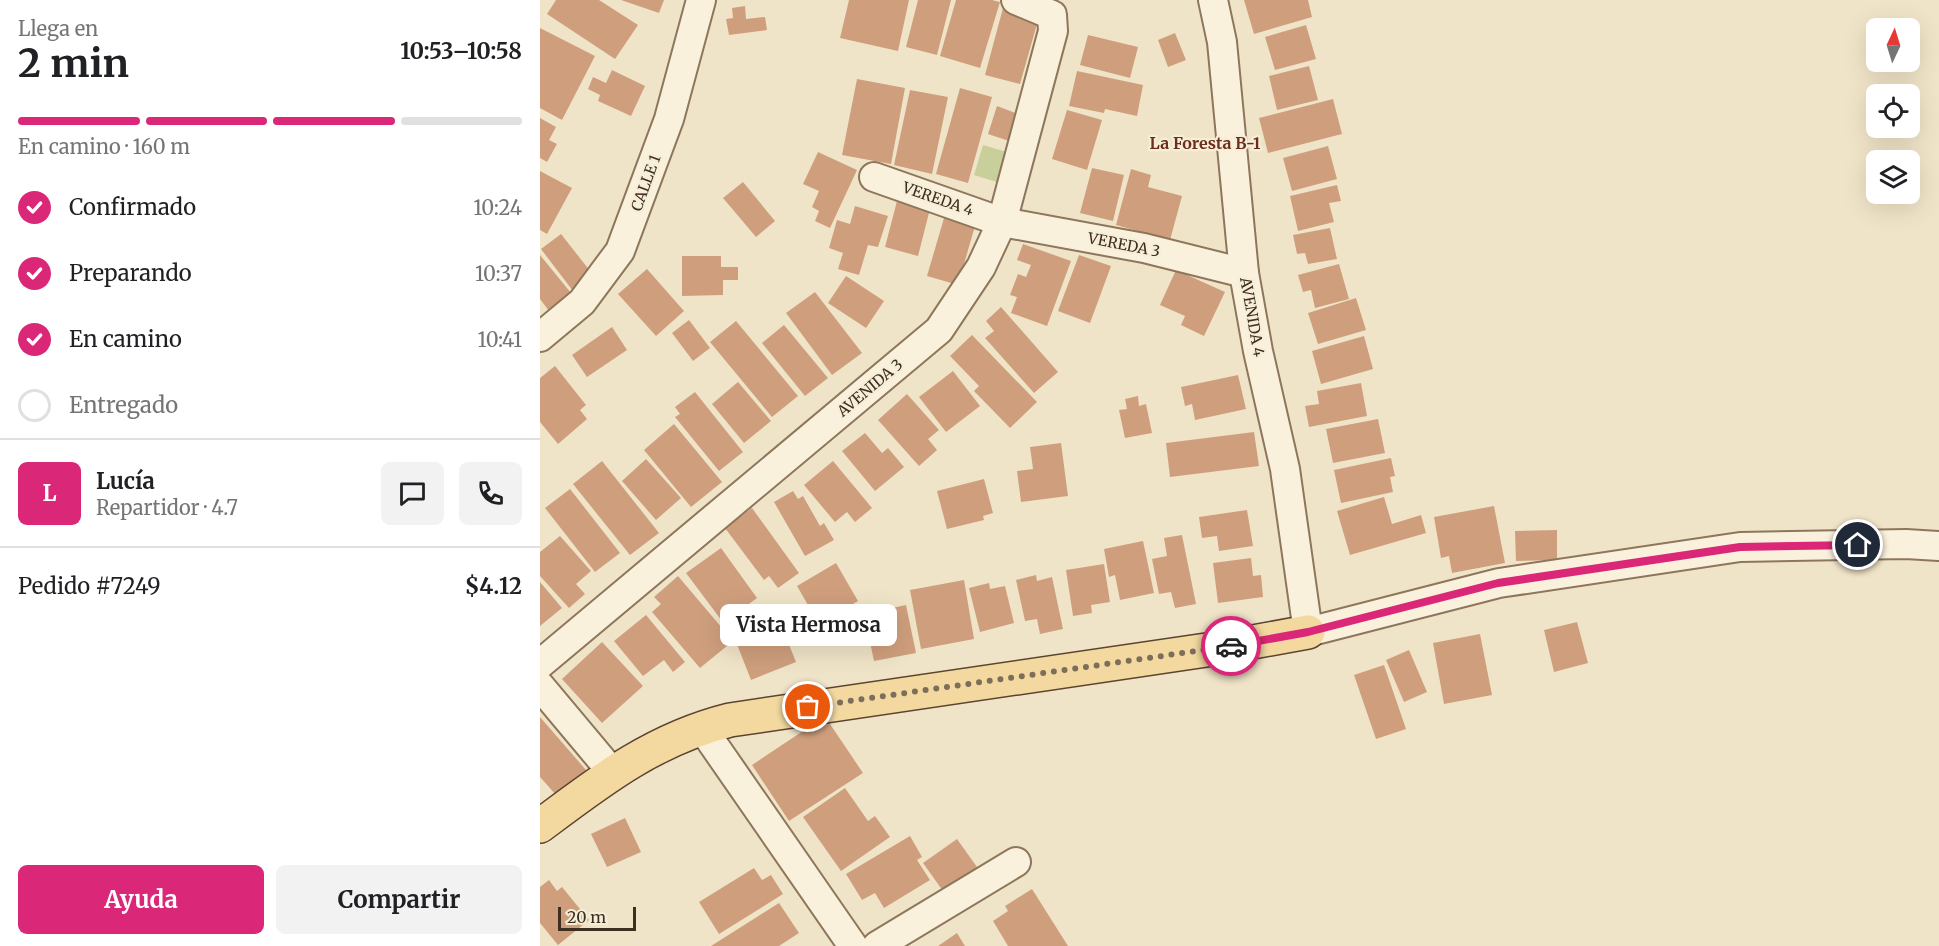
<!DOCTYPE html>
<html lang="es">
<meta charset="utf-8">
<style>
body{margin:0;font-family:Merriweather,serif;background:#f2f2f2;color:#202124;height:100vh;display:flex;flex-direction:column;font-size:22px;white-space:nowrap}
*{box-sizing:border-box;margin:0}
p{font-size:20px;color:#757577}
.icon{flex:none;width:33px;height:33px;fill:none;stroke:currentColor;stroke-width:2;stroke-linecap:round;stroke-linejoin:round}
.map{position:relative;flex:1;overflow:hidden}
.sheet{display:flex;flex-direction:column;background:#fff;width:540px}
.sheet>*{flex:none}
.needle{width:39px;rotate:4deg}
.fabs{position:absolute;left:1326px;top:18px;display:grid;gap:12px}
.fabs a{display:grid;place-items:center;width:54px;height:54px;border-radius:9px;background:#fff;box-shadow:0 6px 24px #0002;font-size:30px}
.scale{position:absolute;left:18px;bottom:15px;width:78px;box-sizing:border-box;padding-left:6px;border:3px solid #3d2e20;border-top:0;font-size:16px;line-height:21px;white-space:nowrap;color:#3d2e20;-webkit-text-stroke:4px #f7eed8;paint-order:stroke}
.pin{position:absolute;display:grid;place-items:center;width:51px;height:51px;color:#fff;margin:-26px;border:3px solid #fff;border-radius:50%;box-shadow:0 2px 6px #0007}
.courier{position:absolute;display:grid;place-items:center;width:60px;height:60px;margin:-30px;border:4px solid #db2777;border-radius:50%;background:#fff;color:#222;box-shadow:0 2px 8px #0007}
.bubble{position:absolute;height:42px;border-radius:9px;background:#fff;box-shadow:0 6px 24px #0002;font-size:20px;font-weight:700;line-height:42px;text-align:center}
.head em{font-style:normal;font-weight:700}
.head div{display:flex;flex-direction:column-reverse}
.head{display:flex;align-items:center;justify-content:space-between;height:102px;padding:0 18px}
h1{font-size:39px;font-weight:700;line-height:45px}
.bar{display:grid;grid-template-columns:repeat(4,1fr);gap:9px 6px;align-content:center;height:72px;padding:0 18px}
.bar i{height:8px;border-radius:4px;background:#e0e0e0}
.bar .selected{background:#db2777}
.bar p{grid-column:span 4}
.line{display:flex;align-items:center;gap:15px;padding:0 18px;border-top:2px solid #e0e0e0}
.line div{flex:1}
.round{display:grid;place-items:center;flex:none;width:63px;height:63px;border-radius:9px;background:#f2f2f2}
ol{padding:0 18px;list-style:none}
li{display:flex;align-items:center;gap:18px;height:66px}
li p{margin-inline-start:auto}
li .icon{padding:6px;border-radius:50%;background:#db2777;color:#fff;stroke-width:4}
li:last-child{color:#757577}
li i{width:33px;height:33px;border:3px solid #e0e0e0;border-radius:50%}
.cta{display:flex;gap:12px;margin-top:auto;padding:12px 18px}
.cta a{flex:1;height:69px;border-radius:9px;background:#db2777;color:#fff;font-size:24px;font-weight:700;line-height:69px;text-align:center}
.cta a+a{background:#f2f2f2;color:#202124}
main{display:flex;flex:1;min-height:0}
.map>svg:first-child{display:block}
.green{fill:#c9cf9b}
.building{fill:#cf9f7d}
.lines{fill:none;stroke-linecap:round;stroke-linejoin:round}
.minor-casing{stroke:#8d765c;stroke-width:32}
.major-casing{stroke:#5b4430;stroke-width:36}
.minor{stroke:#faf1dc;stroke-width:28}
.major{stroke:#f3d9a0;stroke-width:33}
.done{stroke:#7c6e5b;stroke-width:6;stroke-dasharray:0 10.8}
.route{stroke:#db2777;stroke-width:8}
.labels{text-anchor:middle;stroke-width:4.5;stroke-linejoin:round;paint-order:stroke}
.street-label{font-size:15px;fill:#3d2e20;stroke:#f7eed8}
.neighbourhood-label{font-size:16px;font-weight:bold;fill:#6b2e1e;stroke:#f7eed8}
</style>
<main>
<section class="sheet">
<div class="head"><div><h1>2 min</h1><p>Llega en</p></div><em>10:53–10:58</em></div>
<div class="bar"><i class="selected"></i><i class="selected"></i><i class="selected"></i><i></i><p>En camino · 160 m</p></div>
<ol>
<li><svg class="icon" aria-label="check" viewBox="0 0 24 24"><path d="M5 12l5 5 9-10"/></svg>Confirmado<p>10:24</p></li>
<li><svg class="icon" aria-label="check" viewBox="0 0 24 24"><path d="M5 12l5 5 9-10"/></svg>Preparando<p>10:37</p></li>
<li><svg class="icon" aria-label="check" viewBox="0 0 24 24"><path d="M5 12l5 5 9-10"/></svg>En camino<p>10:41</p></li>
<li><i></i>Entregado</li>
</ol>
<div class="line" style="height:108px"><b class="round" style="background:#db2777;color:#fff">L</b><div><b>Lucía</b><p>Repartidor · 4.7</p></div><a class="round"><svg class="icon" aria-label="chat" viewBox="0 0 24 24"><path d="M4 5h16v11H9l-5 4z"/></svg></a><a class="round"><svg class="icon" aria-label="phone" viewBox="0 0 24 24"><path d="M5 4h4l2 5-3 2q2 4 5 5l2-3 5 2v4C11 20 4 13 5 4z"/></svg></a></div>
<div class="line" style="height:78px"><div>Pedido #7249</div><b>$4.12</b></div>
<div class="cta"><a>Ayuda</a><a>Compartir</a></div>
</section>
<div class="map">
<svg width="1399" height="946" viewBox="0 0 1399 946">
<rect width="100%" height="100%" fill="#f0e4c8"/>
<path class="green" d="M443,145L470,153L460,183L434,175Z"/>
<g class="building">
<path d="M16,0H59L98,25L75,59L7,14Z"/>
<path d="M81,0H124L119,13Z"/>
<path d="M309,0H369L358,51L300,38Z"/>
<path d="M378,0H411L397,55L366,47Z"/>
<path d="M416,0H452L460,2L440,68L400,56Z"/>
<path d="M704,0H768L772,17L714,34Z"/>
<path d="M205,6L206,19L225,17L227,30L189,35L186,19L193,18L192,8Z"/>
<path d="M463,8L485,13L483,20L497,24L480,84L445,75Z"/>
<path d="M766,25L776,59L735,70L725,37Z"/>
<path d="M0,28L55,56L22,120L0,108Z"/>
<path d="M635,33L646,60L628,67L618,40Z"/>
<path d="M548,35L598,47L590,78L540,65Z"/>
<path d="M769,66L778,100L737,110L729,76Z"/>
<path d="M72,70L105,86L91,116L58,101L60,95L48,89L53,77L66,83Z"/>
<path d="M537,71L603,85L597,116L565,109L564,113L529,106Z"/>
<path d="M317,79L365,88L351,164L302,155Z"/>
<path d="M420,88L452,97L428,183L396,174Z"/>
<path d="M370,90L408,97L392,174L354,165Z"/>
<path d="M793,99L802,134L728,153L719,118Z"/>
<path d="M457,106L481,115L472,142L448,134Z"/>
<path d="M527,110L562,120L547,170L512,159Z"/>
<path d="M0,118L16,127L9,140L17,144L7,162L0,158Z"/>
<path d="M788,146L797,179L752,191L743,158Z"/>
<path d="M278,152L317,170L290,228L275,221L279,211L272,207L279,191L263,184Z"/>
<path d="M552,168L584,175L573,221L540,213Z"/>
<path d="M591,169L611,175L608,187L642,196L630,240L576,225Z"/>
<path d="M0,171L32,188L7,234L0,230Z"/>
<path d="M203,182L235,221L216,237L183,198Z"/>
<path d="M797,185L801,201L789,203L794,222L758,231L750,196Z"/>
<path d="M357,201L390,209L378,256L345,247Z"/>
<path d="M315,206L348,216L338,247L328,245L319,275L298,269L303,253L289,248L297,220L310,224Z"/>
<path d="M404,218L435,226L418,285L387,276Z"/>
<path d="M790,228L797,259L768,264L765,253L757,254L753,235Z"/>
<path d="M21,234L54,276L33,291L1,249Z"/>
<path d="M483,244L531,261L507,326L471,313L477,297L470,295L478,274L486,277L491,265L477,260Z"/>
<path d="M0,255L31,293L9,311L0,299Z"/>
<path d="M539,255L571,266L550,323L518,311Z"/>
<path d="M142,256H181V267H198V280H183V295L142,296Z"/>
<path d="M799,264L809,299L775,308L771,290L763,292L758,275Z"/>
<path d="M107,269L144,311L116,336L78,294Z"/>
<path d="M636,270L685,292L664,336L641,325L645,316L620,305Z"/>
<path d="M306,276L344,301L326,328L288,303Z"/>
<path d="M275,292L322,353L292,375L246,313Z"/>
<path d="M816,298L826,330L778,344L768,313Z"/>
<path d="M461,307L518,372L494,393L445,338L454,331L446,321Z"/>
<path d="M149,320L170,348L153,361L132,333Z"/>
<path d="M196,321L258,396L232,417L170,342Z"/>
<path d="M244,325L288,378L265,396L222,343Z"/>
<path d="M72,327L87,350L47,377L32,355Z"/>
<path d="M432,335L497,402L470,428L434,391L439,386L410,356Z"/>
<path d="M824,336L833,369L781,384L772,351Z"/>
<path d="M15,366L46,405L40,410L47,419L18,444L0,422V378Z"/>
<path d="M413,371L440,406L406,432L379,397Z"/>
<path d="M698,375L706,409L655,420L652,404L645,406L641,387Z"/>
<path d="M198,382L231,421L204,443L172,404Z"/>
<path d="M821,383L827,416L769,427L765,406L779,404L777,391Z"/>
<path d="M155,392L203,452L179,471L135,417L140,414L135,407Z"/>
<path d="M367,394L399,430L388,439L397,450L379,466L338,420Z"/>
<path d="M598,396L599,406L606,404L612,433L585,438L579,410L587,409L585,399Z"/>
<path d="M838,419L845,453L793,463L786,429Z"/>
<path d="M134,424L182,482L151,507L104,450Z"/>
<path d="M714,432L719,466L630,477L626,443Z"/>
<path d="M325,433L342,453L348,448L364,467L335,491L302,451Z"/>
<path d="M521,443L528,496L481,502L477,471L493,469L490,447Z"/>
<path d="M851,458L855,476L850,477L853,492L801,503L794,470Z"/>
<path d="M106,459L141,498L116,520L82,481Z"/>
<path d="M62,461L119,533L90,555L33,484Z"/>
<path d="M293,461L332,508L315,522L307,512L295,522L264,485Z"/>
<path d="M444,479L453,513L443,516L444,520L407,529L397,491Z"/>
<path d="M30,489L80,553L55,572L5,508Z"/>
<path d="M253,491L258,499L263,496L280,526L284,523L294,540L265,556L234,502Z"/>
<path d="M844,497L852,524L881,515L886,533L810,555L797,511Z"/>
<path d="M954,506L965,563L912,573L909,556L901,558L894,517Z"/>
<path d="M212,508L259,573L238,588L229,576L224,580L185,528Z"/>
<path d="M707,510L713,546L679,551L677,536L662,538L659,517Z"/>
<path d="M1017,530V560L976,561L975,531Z"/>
<path d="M642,535L656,604L635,608L631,592L619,594L612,559L627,556L624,538Z"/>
<path d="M20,536L51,571L36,584L45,594L29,608L0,576V552Z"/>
<path d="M603,541L614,593L580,600L575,575L569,577L564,549Z"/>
<path d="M181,548L217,598L202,609L207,615L188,629L146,573Z"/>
<path d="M711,558L713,576L721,575L723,597L678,603L673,563Z"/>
<path d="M296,563L318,601L279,624L257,586Z"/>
<path d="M564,564L570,602L551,605L552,613L533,616L526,570Z"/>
<path d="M496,575L497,581L512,577L523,629L500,634L497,619L485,621L476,580Z"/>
<path d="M138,576L193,641L160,668L112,612L121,604L114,597Z"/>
<path d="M424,580L434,639L381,649L370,590Z"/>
<path d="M0,582L22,608L0,626Z"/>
<path d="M449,583L450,589L465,586L474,623L440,632L429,588Z"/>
<path d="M366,605L376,653L334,661L324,614Z"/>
<path d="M236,612L256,662L211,680L191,629Z"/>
<path d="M106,615L145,662L133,672L124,660L103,676L74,641Z"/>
<path d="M1037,622L1048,663L1014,672L1004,630Z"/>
<path d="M940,634L952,695L904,704L893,643Z"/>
<path d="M62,642L103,686L62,723L22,679Z"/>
<path d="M869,650L887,692L864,702L846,660Z"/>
<path d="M844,665L866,729L836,739L814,675Z"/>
<path d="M0,717L46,770L17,796L0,777Z"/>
<path d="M288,721L323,773L249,821L212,765L269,727L273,732Z"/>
<path d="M305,788L328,821L335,816L350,837L301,871L263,817Z"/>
<path d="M85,818L101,852L67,867L51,834Z"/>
<path d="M370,836L382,857L377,860L390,880L344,908L335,893L322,900L306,874Z"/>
<path d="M417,839L437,867L403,891L383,863Z"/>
<path d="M214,868L222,880L231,875L243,894L179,934L159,902Z"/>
<path d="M9,880L17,891L22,887L49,920L18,945L0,923V887Z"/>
<path d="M492,889L528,946H468L453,921L468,911L465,906Z"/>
<path d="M239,903L259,933L239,946H171Z"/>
<path d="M417,933L425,946H398Z"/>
</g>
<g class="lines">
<defs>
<g id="minor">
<path d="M673,0L682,42L704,273L718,351L745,469L768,632L959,583L1200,547L1366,544L1399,546"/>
<path d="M334,177L462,222L604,248L704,273"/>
<path d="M0,337L42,302L80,251L129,119L161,0"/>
<path d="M0,664L399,330L441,267L462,222L513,31L512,15L476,0"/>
<path d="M0,686L72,772"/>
<path d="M162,728L313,946"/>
<path d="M337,946L476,862"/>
</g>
<path id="major" d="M0,826C61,780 114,739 190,720L680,648L768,632"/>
</defs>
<use href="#minor" class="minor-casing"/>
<use href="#major" class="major-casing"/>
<use href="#minor" class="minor"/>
<use href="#major" class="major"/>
</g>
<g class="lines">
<path class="done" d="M268,707L691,646"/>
<path class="route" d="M691,646L768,632L958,583L1200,547L1318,545"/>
</g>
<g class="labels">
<g class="street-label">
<text transform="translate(106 183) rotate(-70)" y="5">CALLE 1</text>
<text transform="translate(398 199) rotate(19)" y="5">VEREDA 4</text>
<text transform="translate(584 245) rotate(11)" y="5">VEREDA 3</text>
<text transform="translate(712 317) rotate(80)" y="5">AVENIDA 4</text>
<text transform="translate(330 388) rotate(-40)" y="5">AVENIDA 3</text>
</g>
<g class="neighbourhood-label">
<text x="665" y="149">La Foresta B-1</text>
</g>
</g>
</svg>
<div class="fabs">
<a><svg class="needle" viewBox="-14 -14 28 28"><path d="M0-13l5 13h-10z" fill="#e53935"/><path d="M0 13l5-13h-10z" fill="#757577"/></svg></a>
<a><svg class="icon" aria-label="locate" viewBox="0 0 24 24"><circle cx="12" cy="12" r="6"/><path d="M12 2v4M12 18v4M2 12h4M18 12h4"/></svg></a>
<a><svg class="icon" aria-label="layers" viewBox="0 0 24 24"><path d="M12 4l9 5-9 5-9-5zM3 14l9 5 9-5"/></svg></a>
</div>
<div class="scale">20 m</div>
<div class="pin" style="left:268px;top:707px;background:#ea580c"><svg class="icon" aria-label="bag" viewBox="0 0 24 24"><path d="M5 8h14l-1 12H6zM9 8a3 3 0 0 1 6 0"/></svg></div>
<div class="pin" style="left:1318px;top:545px;background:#1f2937"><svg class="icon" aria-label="home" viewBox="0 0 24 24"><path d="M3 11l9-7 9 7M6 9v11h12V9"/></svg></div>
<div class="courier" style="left:691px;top:646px"><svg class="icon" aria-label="car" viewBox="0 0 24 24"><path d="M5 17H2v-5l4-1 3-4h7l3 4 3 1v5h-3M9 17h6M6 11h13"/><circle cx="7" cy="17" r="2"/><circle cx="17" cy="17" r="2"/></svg></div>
<div class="bubble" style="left:180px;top:604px;width:177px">Vista Hermosa</div>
</div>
</main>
